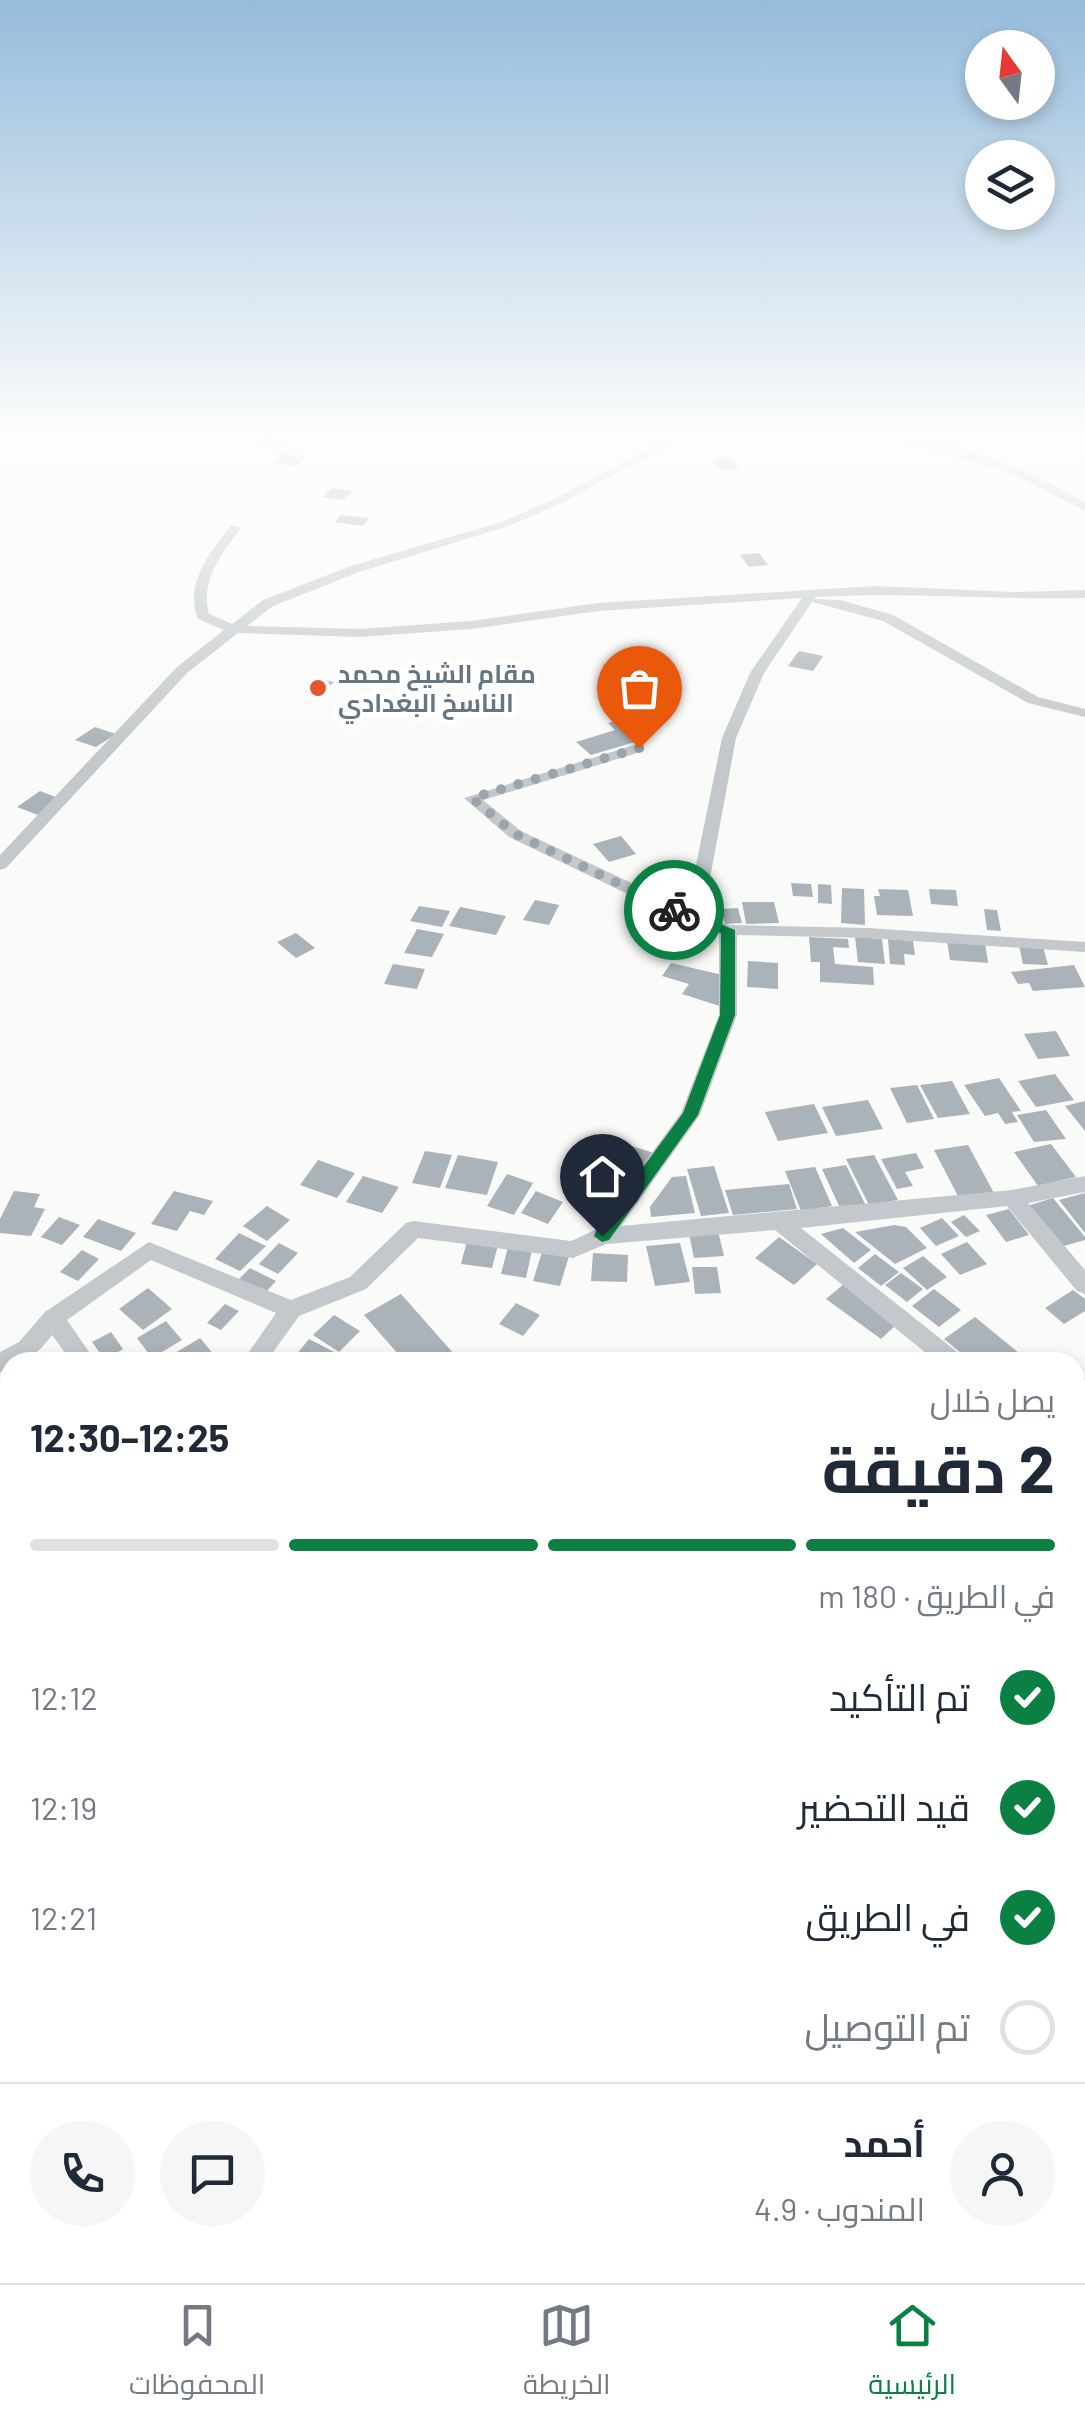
<!DOCTYPE html>
<html lang="ar">
<meta charset="utf-8">
<style>
body{margin:0;font-family:Barlow,Cairo,sans-serif;background:#f6f6f7;color:#1f2937;direction:rtl;height:100vh;display:flex;flex-direction:column;font-size:38px;white-space:nowrap}
*{box-sizing:border-box;margin:0}
p{font-size:32px;color:#747a83}
.icon{flex:none;width:55px;height:55px;fill:none;stroke:currentColor;stroke-width:2;stroke-linecap:round;stroke-linejoin:round}
.map{position:relative;flex:1;overflow:hidden;direction:ltr}
.drawer{position:absolute;left:0px;top:1352px;width:1085px;height:932px;display:flex;flex-direction:column;background:#fff;border-radius:30px 30px 0 0;box-shadow:0 5px 15px #0003;direction:rtl}
.drawer>*{flex:none}
.needle{width:65px;rotate:345deg}
.fabs{position:absolute;left:965px;top:30px;display:grid;gap:20px}
.fabs a{display:grid;place-items:center;width:90px;height:90px;border-radius:50%;background:#fff;box-shadow:0 5px 15px #0003;font-size:50px}
.pin{position:absolute;display:grid;place-items:center;width:85px;height:85px;color:#fff;margin:-102px -42px;border-radius:50% 50% 50% 0;rotate:-45deg;box-shadow:0 0 10px #0007}
.pin .icon{rotate:45deg}
.courier{position:absolute;display:grid;place-items:center;width:100px;height:100px;margin:-50px;border:8px solid #0b8043;border-radius:50%;background:#fff;color:#222;box-shadow:0 2px 12px #0007}
.overview em{font-style:normal;font-weight:700}
.overview div{display:flex;flex-direction:column-reverse}
.overview{display:flex;align-items:center;justify-content:space-between;height:170px;padding:0 30px}
h1{font-size:65px;font-weight:700;line-height:75px}
.bar{display:grid;grid-template-columns:repeat(4,1fr);gap:15px 10px;align-content:center;height:120px;padding:0 30px}
.bar i{height:12px;border-radius:8px;background:#e0e1e3}
.bar .current{background:#0b8043}
.bar p{grid-column:span 4}
.line{display:flex;align-items:center;gap:25px;padding:0 30px;border-top:2px solid #e0e1e3}
.line div{flex:1}
.round{display:grid;place-items:center;flex:none;width:105px;height:105px;border-radius:52px;background:#f6f6f7}
ol{padding:0 30px;list-style:none}
li{display:flex;align-items:center;gap:30px;height:110px}
li p{margin-inline-start:auto}
li .icon{padding:10px;border-radius:50%;background:#0b8043;color:#fff;stroke-width:4}
li:last-child{color:#747a83}
li i{width:55px;height:55px;border:5px solid #e0e1e3;border-radius:50%}
.dock{display:flex;justify-content:space-around;align-items:center;height:140px;border-top:2px solid #e0e1e3;background:#fff;font-size:28px;color:#747a83}
.dock a{display:grid;justify-items:center;gap:5px}
.dock .current{color:#0b8043}
.map>svg:first-child{display:block}
.building{fill:#aab3b9}
.lines{fill:none;stroke-linecap:round;stroke-linejoin:round}
.street{fill:#c3c8cc;fill-rule:evenodd}
.route{fill:#0b8043}
.done{stroke:#99a4ac;stroke-width:10;stroke-dasharray:0 18}
.poi-dot{fill:#e4572e;stroke:#fff;stroke-width:4}
.labels{text-anchor:middle;stroke-width:10;stroke-linejoin:round;paint-order:stroke}
.far-poi-label{font-size:25px;font-weight:bold;fill:#657683;stroke:#fff;text-anchor:start}
</style>
<div class="map">
<svg width="1085" height="2283" viewBox="0 0 1085 2283">
<rect width="100%" height="100%" fill="#fafaf8"/>
<g class="building">
<path d="M265,438L291,441L279,450L254,446Z"/>
<path d="M282,454L305,456L298,466L274,464Z"/>
<path d="M732,457L739,469L718,470L712,458Z"/>
<path d="M332,488L354,491L344,500L322,497Z"/>
<path d="M341,515L369,518L363,526L335,522Z"/>
<path d="M759,553L768,565L749,567L740,555Z"/>
<path d="M799,651L823,656L813,671L788,666Z"/>
<path d="M370,668L373,678L346,681L344,671Z"/>
<path d="M320,679L334,682L320,694L305,691Z"/>
<path d="M622,719L645,739L591,755L576,742L615,730L608,723Z"/>
<path d="M95,727L116,734L96,747L75,740Z"/>
<path d="M40,791L61,799L38,815L17,807Z"/>
<path d="M621,836L636,854L609,862L593,844Z"/>
<path d="M791,883L811,884L813,897L793,896Z"/>
<path d="M818,884L831,885L832,904L818,903Z"/>
<path d="M842,888L864,889L865,925L841,923Z"/>
<path d="M878,889L908,890L913,916L877,915L874,896H880Z"/>
<path d="M929,889L956,890L958,906L931,904Z"/>
<path d="M535,900L559,905L549,925L523,920Z"/>
<path d="M742,902H774L779,923L746,924Z"/>
<path d="M419,906L450,911L442,927L410,921Z"/>
<path d="M460,907L506,916L496,935L449,926Z"/>
<path d="M738,908L742,923L725,924L721,909Z"/>
<path d="M984,909L997,910L1001,931L987,930Z"/>
<path d="M417,929L444,934L432,957L404,953Z"/>
<path d="M296,933L315,948L296,958L277,942Z"/>
<path d="M809,937L848,939L849,948L833,947L835,964L873,967L874,985L820,982V962H811Z"/>
<path d="M855,937L882,939L885,964L858,962Z"/>
<path d="M888,939L913,941L915,955L904,954L905,965L890,964Z"/>
<path d="M947,941L985,943L988,963L950,960Z"/>
<path d="M1019,945L1043,946L1048,965L1023,964Z"/>
<path d="M748,961L778,963V989L747,987Z"/>
<path d="M671,963L727,976L723,1007L682,994L689,984L662,976Z"/>
<path d="M393,964L425,969L417,989L384,984Z"/>
<path d="M1074,965L1085,987L1033,991L1029,983L1018,984L1011,972Z"/>
<path d="M1056,1031L1070,1056L1038,1059L1024,1034Z"/>
<path d="M1055,1074L1074,1100L1036,1107L1018,1081Z"/>
<path d="M999,1078L1021,1111L1012,1112L1018,1122L1005,1124L998,1113L985,1116L964,1085Z"/>
<path d="M952,1081L970,1114L938,1118L920,1085Z"/>
<path d="M917,1085L934,1119L907,1123L890,1088Z"/>
<path d="M868,1100L883,1129L836,1136L822,1107Z"/>
<path d="M1085,1101V1131L1065,1106Z"/>
<path d="M814,1104L828,1133L778,1141L765,1112Z"/>
<path d="M1046,1110L1066,1139L1034,1142L1017,1115Z"/>
<path d="M609,1139L654,1153L642,1174L596,1159Z"/>
<path d="M1051,1144L1076,1177L1038,1186L1014,1152Z"/>
<path d="M968,1145L994,1193L959,1198L934,1150Z"/>
<path d="M425,1151L452,1155L440,1188L412,1183Z"/>
<path d="M916,1153L924,1168L905,1172L913,1186L897,1189L881,1159Z"/>
<path d="M458,1155L498,1162L487,1195L445,1188Z"/>
<path d="M874,1155L898,1200L869,1205L846,1159Z"/>
<path d="M318,1160L355,1173L337,1198L300,1185Z"/>
<path d="M597,1161L641,1176L628,1197L584,1182Z"/>
<path d="M846,1165L865,1204L840,1208L822,1169Z"/>
<path d="M714,1166L729,1213L701,1216L687,1169Z"/>
<path d="M815,1167L832,1206L801,1211L785,1171Z"/>
<path d="M507,1174L533,1183L514,1215L487,1206Z"/>
<path d="M363,1176L399,1187L382,1213L346,1202Z"/>
<path d="M686,1176L695,1213L651,1217L650,1207L672,1177Z"/>
<path d="M789,1184L797,1209L733,1215L725,1190Z"/>
<path d="M14,1191L40,1194L34,1207L45,1209L31,1236L0,1233V1219Z"/>
<path d="M174,1191L213,1201L204,1215L190,1211L177,1231L151,1224Z"/>
<path d="M536,1191L563,1202L548,1224L521,1213Z"/>
<path d="M1085,1193V1233L1059,1200Z"/>
<path d="M1053,1198L1085,1237V1240L1060,1247L1027,1206Z"/>
<path d="M267,1206L290,1220L267,1241L243,1226Z"/>
<path d="M1009,1209L1029,1235L1006,1242L986,1215Z"/>
<path d="M964,1215L980,1231L966,1237L951,1222Z"/>
<path d="M59,1217L80,1225L62,1245L41,1237Z"/>
<path d="M942,1218L959,1236L936,1246L920,1228Z"/>
<path d="M98,1219L136,1233L121,1251L83,1237Z"/>
<path d="M895,1225L906,1227L927,1248L895,1264L855,1232Z"/>
<path d="M843,1228L871,1250L854,1263L821,1234Z"/>
<path d="M718,1231L724,1256L694,1258L689,1234Z"/>
<path d="M239,1233L266,1246L240,1271L215,1259Z"/>
<path d="M779,1237L817,1264L794,1285L755,1258Z"/>
<path d="M467,1241L498,1245L492,1268L461,1264Z"/>
<path d="M967,1242L987,1264L960,1275L941,1254Z"/>
<path d="M279,1243L298,1253L278,1274L259,1264Z"/>
<path d="M680,1243L690,1282L655,1286L646,1246Z"/>
<path d="M508,1247L532,1250L526,1278L501,1274Z"/>
<path d="M82,1250L99,1259L78,1281L60,1272Z"/>
<path d="M542,1252L569,1256L560,1286L533,1281Z"/>
<path d="M593,1253L628,1255L627,1282L591,1281Z"/>
<path d="M875,1254L899,1272L881,1286L858,1268Z"/>
<path d="M923,1256L947,1277L927,1290L903,1268Z"/>
<path d="M692,1267H717L721,1293L695,1294Z"/>
<path d="M250,1268L276,1281L265,1293L239,1279Z"/>
<path d="M901,1273L923,1289L907,1302L885,1285Z"/>
<path d="M844,1284L898,1323L881,1339L826,1299Z"/>
<path d="M148,1288L172,1309L143,1330L119,1309Z"/>
<path d="M934,1289L961,1310L939,1327L912,1306Z"/>
<path d="M1073,1290L1085,1299V1311L1064,1324L1045,1308Z"/>
<path d="M401,1294L454,1354L440,1362H405L364,1315Z"/>
<path d="M516,1303L540,1315L523,1336L499,1324Z"/>
<path d="M225,1304L239,1311L221,1330L207,1323Z"/>
<path d="M334,1315L360,1331L339,1352L313,1335Z"/>
<path d="M975,1317L1030,1362H972L944,1339Z"/>
<path d="M166,1321L182,1340L152,1358L137,1338Z"/>
<path d="M111,1332L123,1349L105,1360L92,1342Z"/>
<path d="M200,1338L220,1362H170L167,1358Z"/>
<path d="M309,1339L348,1359L345,1362H306L296,1355Z"/>
<path d="M1075,1373L1085,1378V1459L1075,1449Z"/>
<path d="M1085,1487V1528L1075,1518V1494Z"/>
</g>
<g class="lines">
<g class="street">
<path d="M676,434H689L562,503L509,526L359,572L273,606L247,626L360,629L471,621L598,603L875,586L1014,592L1085,590V598C995,600 905,592 816,597L814,599L840,600L893,615L1038,697L1085,709V717L1028,703L883,621L812,602L764,673L736,738L703,916L729,925L867,928L1085,942V952L867,938L737,935V1015L700,1115L621,1226L1012,1190L1085,1176V1192L1028,1203L1085,1270V1294L1077,1291L1007,1206L801,1228L961,1355L964,1362H937L775,1230L606,1244L573,1258L418,1238L366,1289L299,1316L266,1362H242L276,1313L151,1260L67,1320L96,1362H72L52,1335C40,1350 31,1362 10,1362V1369L0,1372V1352L19,1342L45,1312L149,1242L291,1300L350,1277L406,1223L413,1221L571,1241L595,1230L681,1113L719,1015V933L688,923L509,837L464,798L634,745H644V751L483,800L521,831L687,909L722,738L750,673L802,598L598,611L471,629L360,637L238,633L187,673L6,868L0,870V855L177,667L224,630L198,619C184,583 210,553 231,525L241,528C222,554 200,579 209,614L232,624L263,600L351,566L501,522L554,499Z"/>
<path d="M872,434C942,434 1026,467 1085,503V511L1006,471Z"/>
<path d="M1075,1452L1085,1457V1483L1075,1478Z"/>
<path d="M10,1686V1725L0,1730V1691Z"/>
<path d="M0,1791L10,1795V1854L0,1850Z"/>
<path d="M120,2275H156L158,2283H122Z"/>
<path d="M934,2275H970L974,2283H938Z"/>
</g>
</g>
<linearGradient id="sky" x2="0" y2="1"><stop stop-color="#96bcdc"/><stop offset="0.58" stop-color="#fdfdfc"/><stop offset="1" stop-color="#fdfdfc" stop-opacity="0"/></linearGradient>
<rect width="1085" height="753" fill="url(#sky)"/>
<path class="route" d="M670,907H679L735,930V1015L698,1115L609,1240L602,1242L594,1236L596,1231L683,1113L720,1015L721,933L670,912Z"/>
<g class="lines">
<path class="done" d="M639,748L472,798L515,834L674,910"/>
</g>
<circle class="poi-dot" cx="318" cy="688" r="10"/>
<g class="labels">
<g class="far-poi-label">
<text x="338" y="683">مقام الشيخ محمد<tspan x="338" dy="29">الناسخ البغدادي</tspan></text>
</g>
</g>
</svg>
<div class="fabs">
<a><svg class="needle" viewBox="-14 -14 28 28"><path d="M0-13l5 13h-10z" fill="#e53935"/><path d="M0 13l5-13h-10z" fill="#747a83"/></svg></a>
<a><svg class="icon" aria-label="layers" viewBox="0 0 24 24"><path d="M12 4l9 5-9 5-9-5zM3 14l9 5 9-5"/></svg></a>
</div>
<div class="pin" style="left:639px;top:748px;background:#ea580c"><svg class="icon" aria-label="bag" viewBox="0 0 24 24"><path d="M5 8h14l-1 12H6zM9 8a3 3 0 0 1 6 0"/></svg></div>
<div class="pin" style="left:602px;top:1236px;background:#1f2937"><svg class="icon" aria-label="home" viewBox="0 0 24 24"><path d="M3 11l9-7 9 7M6 9v11h12V9"/></svg></div>
<div class="courier" style="left:674px;top:910px"><svg class="icon" aria-label="bike" viewBox="0 0 24 24"><circle cx="6" cy="16" r="4"/><circle cx="18" cy="16" r="4"/><path d="M6 16l4-8h5l3 8M10 8l3 8H6M13 5h3"/></svg></div>
<section class="drawer">
<div class="overview"><div><h1>2 دقيقة</h1><p>يصل خلال</p></div><em>12:25–12:30</em></div>
<div class="bar"><i class="current"></i><i class="current"></i><i class="current"></i><i></i><p>في الطريق · 180 m</p></div>
<ol>
<li><svg class="icon" aria-label="check" viewBox="0 0 24 24"><path d="M5 12l5 5 9-10"/></svg>تم التأكيد<p>12:12</p></li>
<li><svg class="icon" aria-label="check" viewBox="0 0 24 24"><path d="M5 12l5 5 9-10"/></svg>قيد التحضير<p>12:19</p></li>
<li><svg class="icon" aria-label="check" viewBox="0 0 24 24"><path d="M5 12l5 5 9-10"/></svg>في الطريق<p>12:21</p></li>
<li><i></i>تم التوصيل</li>
</ol>
<div class="line" style="height:180px"><a class="round"><svg class="icon" aria-label="person" viewBox="0 0 24 24"><circle cx="12" cy="8" r="4"/><path d="M4 21q1-7 8-7t8 7"/></svg></a><div><b>أحمد</b><p>المندوب · 4.9</p></div><a class="round"><svg class="icon" aria-label="chat" viewBox="0 0 24 24"><path d="M4 5h16v11H9l-5 4z"/></svg></a><a class="round"><svg class="icon" aria-label="phone" viewBox="0 0 24 24"><path d="M5 4h4l2 5-3 2q2 4 5 5l2-3 5 2v4C11 20 4 13 5 4z"/></svg></a></div>
</section>
</div>
<nav class="dock">
<a class="current"><svg class="icon" aria-label="home" viewBox="0 0 24 24"><path d="M3 11l9-7 9 7M6 9v11h12V9"/></svg>الرئيسية</a>
<a><svg class="icon" aria-label="map" viewBox="0 0 24 24"><path d="M3 6l6-2 6 2 6-2v14l-6 2-6-2-6 2zM9 4v14M15 6v14"/></svg>الخريطة</a>
<a><svg class="icon" aria-label="saved" viewBox="0 0 24 24"><path d="M7 4h10v16l-5-4-5 4z"/></svg>المحفوظات</a>
</nav>
